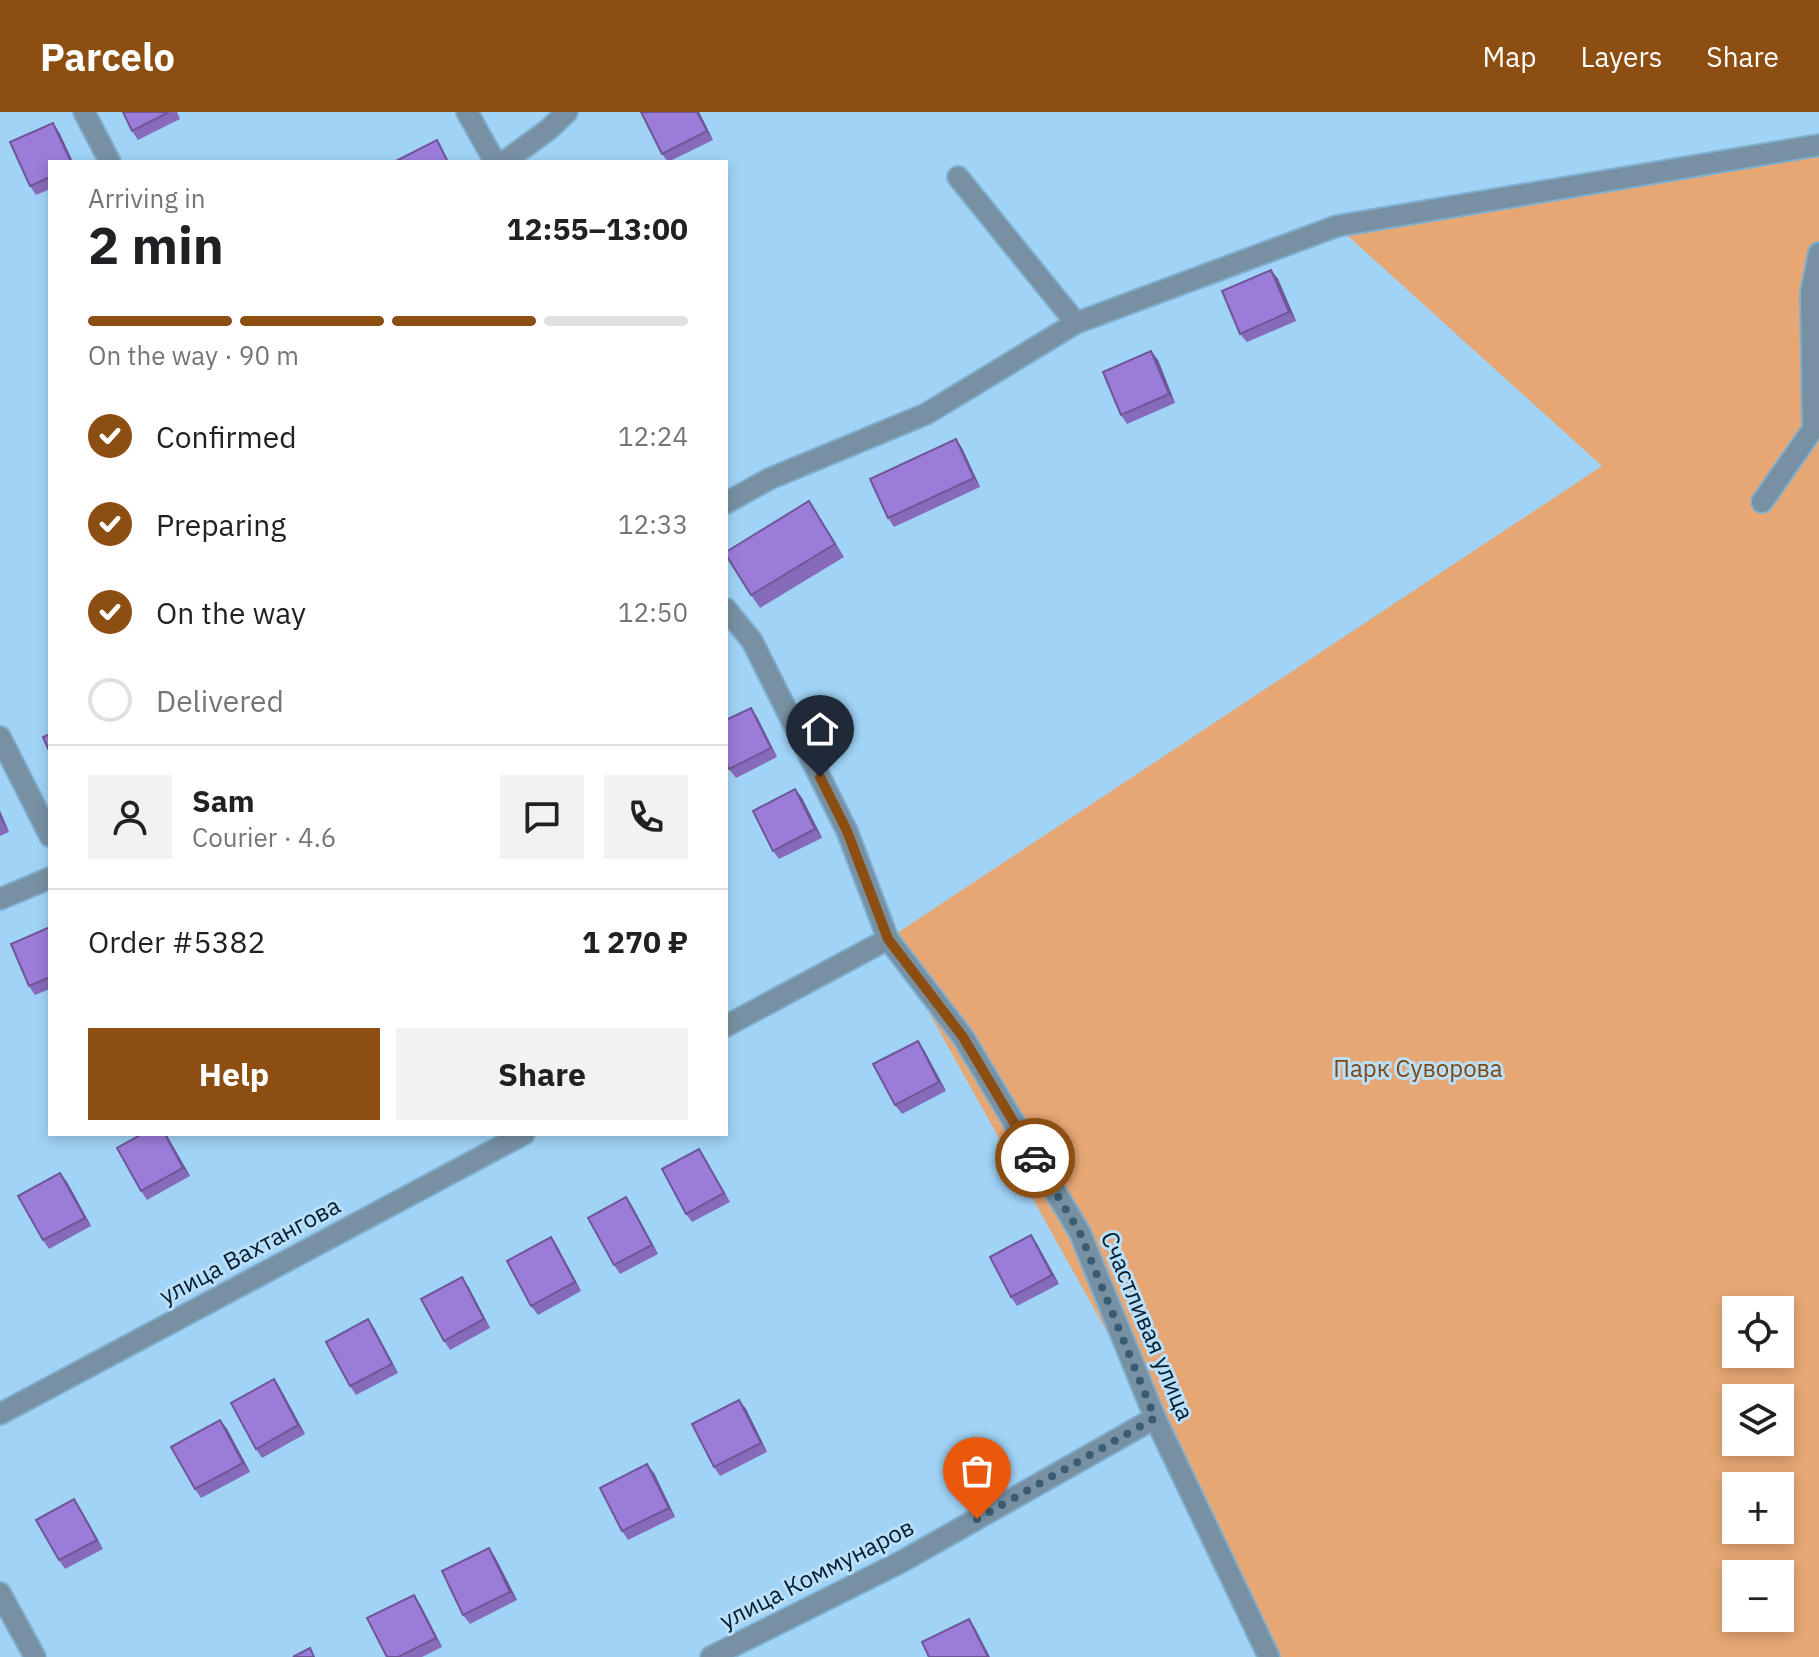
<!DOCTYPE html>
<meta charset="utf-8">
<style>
body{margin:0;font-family:"IBM Plex Sans",sans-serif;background:#f2f2f2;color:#202124;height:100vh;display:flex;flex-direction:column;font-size:30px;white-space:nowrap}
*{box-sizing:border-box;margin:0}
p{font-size:26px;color:#757577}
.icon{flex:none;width:44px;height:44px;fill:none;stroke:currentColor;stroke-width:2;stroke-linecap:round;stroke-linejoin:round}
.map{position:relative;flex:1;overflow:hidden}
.details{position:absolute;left:48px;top:48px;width:680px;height:976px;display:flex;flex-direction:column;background:#fff;border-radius:0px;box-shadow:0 4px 12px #0003}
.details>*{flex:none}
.controls{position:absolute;left:1722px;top:1184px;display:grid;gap:16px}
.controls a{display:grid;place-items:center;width:72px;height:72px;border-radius:0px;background:#fff;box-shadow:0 4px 12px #0003;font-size:40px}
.pin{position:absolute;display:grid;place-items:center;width:68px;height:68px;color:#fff;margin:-82px -34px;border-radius:50% 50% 50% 0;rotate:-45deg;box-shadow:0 0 8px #0007}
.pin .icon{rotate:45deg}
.courier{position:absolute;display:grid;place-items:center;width:80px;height:80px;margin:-40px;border:6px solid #8c4e11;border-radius:50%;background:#fff;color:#222;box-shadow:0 2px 10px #0007}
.overview em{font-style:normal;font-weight:800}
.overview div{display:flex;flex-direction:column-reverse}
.overview{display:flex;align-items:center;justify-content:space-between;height:136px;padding:0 40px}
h1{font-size:52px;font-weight:800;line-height:60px}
.bar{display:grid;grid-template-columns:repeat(4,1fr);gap:12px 8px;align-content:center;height:96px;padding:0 40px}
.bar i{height:10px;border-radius:6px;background:#e0e0e0}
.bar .active{background:#8c4e11}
.bar p{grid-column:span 4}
.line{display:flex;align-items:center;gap:20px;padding:0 40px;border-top:2px solid #e0e0e0}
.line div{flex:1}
.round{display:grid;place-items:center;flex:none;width:84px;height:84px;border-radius:0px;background:#f2f2f2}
ol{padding:0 40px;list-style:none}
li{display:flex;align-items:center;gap:24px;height:88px}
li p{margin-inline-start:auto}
li .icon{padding:8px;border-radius:50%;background:#8c4e11;color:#fff;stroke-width:4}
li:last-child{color:#757577}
li i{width:44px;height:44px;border:4px solid #e0e0e0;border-radius:50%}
.cta{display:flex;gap:16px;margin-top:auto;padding:16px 40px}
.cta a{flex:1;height:92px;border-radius:0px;background:#8c4e11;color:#fff;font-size:32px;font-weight:800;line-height:92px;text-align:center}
.cta a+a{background:#f2f2f2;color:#202124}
header{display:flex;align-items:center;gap:48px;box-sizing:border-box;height:112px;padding:0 40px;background:#8c4e11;color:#fff}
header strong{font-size:38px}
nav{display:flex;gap:44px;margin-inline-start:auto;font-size:28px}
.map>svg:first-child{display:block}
.green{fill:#e6a775;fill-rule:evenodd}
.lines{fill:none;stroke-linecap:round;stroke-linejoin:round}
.street-casing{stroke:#80aece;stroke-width:24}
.street{stroke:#7791a3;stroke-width:20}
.wall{fill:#866bbb}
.shaded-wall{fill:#6d5798}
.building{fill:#9c7cd9;stroke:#6d5798;stroke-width:2}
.done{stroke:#395c73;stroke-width:8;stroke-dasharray:0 14.4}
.route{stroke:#8c4e11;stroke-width:10}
.labels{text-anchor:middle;stroke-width:6;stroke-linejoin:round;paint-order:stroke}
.park-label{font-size:24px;fill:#80470f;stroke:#b9dff9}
.street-label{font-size:24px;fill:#021c2c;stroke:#b9dff9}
</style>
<header>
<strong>Parcelo</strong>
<nav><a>Map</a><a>Layers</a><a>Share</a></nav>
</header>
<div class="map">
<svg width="1819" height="1545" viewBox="0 0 1819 1545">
<rect width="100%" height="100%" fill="#a0d3f6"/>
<path class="green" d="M1819,33V1545H1280L1155,1306L888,827L1602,354L1337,114ZM1736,1198H1780V1242H1736ZM1736,1286H1780V1330H1736ZM1736,1374H1780V1418H1736ZM1736,1462H1780V1506H1736Z"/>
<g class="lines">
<defs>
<g id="street">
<path d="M84,0L110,50"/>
<path d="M467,0L495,50"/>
<path d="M504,50L548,18L567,0"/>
<path d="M958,65L1076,211"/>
<path d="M1762,390L1813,317L1811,181L1819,141"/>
<path d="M726,391L769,367L926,302L1076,211L1337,114L1819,33"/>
<path d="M726,497L752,529L847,719L888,827L963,925L1080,1121L1155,1306L1269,1545"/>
<path d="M0,625L50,724"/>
<path d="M0,787L50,766"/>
<path d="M726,914L888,827"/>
<path d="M0,1302L524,1022"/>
<path d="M0,1481L35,1545"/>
<path d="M711,1545L901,1450L1155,1306"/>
</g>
</defs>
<use href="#street" class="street-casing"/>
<use href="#street" class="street"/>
</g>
<g class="wall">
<path d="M123,0H177L180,7L138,28L132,19Z"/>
<path d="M641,0H699L713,28L668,50L662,42Z"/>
<path d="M59,20L73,50H50V77L36,83L30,74Z"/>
<path d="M1271,158L1278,167L1296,209L1247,230L1240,222Z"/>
<path d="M1151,239L1158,248L1175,291L1127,312L1121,303Z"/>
<path d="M962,336L980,375L894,415L888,406Z"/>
<path d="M809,389L844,445L760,496L751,483Z"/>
<path d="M751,596L757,605L777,645L736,666L729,657Z"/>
<path d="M795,677L802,686L822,726L779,747L773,739Z"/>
<path d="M0,699L9,720L0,724Z"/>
<path d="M50,815V877L35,883L29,874Z"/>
<path d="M918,929L924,938L946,979L902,1002L895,993Z"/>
<path d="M166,1022L190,1064L147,1088L141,1079Z"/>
<path d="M699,1037L730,1090L692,1110L686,1102Z"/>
<path d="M60,1061L67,1070L91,1114L49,1137L43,1128Z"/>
<path d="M632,1094L658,1142L620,1162L614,1153Z"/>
<path d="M1031,1123L1037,1132L1059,1172L1017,1194L1011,1185Z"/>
<path d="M557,1134L581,1179L538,1203L531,1194Z"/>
<path d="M468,1174L490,1216L450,1238L444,1229Z"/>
<path d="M368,1207L374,1216L398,1261L356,1283L350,1274Z"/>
<path d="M274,1267L280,1276L305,1322L262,1346L256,1337Z"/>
<path d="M739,1288L746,1297L767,1340L720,1364L714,1355Z"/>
<path d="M220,1308L227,1317L250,1360L201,1386L195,1377Z"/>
<path d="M654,1361L675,1405L628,1428L622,1419Z"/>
<path d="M80,1396L103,1437L65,1457L59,1448Z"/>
<path d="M495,1445L517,1488L470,1512L463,1503Z"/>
<path d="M420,1492L442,1535L422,1545H387Z"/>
</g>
<g class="shaded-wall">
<path d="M697,0H699L713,28L707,19Z"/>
<path d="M53,11L59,20L73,50H71Z"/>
<path d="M1271,158L1278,167L1296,209L1289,200Z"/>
<path d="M1151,239L1158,248L1175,291L1169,282Z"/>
<path d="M956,327L962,336L980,375L974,366Z"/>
<path d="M809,389L818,403L844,445L835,432Z"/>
<path d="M751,596L757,605L777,645L771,636Z"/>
<path d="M795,677L802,686L822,726L815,717Z"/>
<path d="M0,699L9,720L3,711L0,704Z"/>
<path d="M918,929L924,938L946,979L939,970Z"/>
<path d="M165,1022H166L190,1064L183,1056Z"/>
<path d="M699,1037L705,1046L730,1090L724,1081Z"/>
<path d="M60,1061L67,1070L91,1114L85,1106Z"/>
<path d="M626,1085L632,1094L658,1142L652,1133Z"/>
<path d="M1031,1123L1037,1132L1059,1172L1052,1163Z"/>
<path d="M551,1125L557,1134L581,1179L575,1170Z"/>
<path d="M462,1165L468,1174L490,1216L484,1207Z"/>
<path d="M368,1207L374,1216L398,1261L392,1252Z"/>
<path d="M274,1267L280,1276L305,1322L298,1313Z"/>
<path d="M739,1288L746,1297L767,1340L761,1331Z"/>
<path d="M220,1308L227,1317L250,1360L243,1351Z"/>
<path d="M647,1352L654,1361L675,1405L669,1396Z"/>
<path d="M74,1387L80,1396L103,1437L97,1428Z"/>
<path d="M489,1436L495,1445L517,1488L510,1480Z"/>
<path d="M414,1483L420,1492L442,1535L436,1526Z"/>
<path d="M969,1507L975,1516L990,1545H988Z"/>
</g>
<g class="building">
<path d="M123,0H169L132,19Z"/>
<path d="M641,0H697L707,19L662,42Z"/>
<path d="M53,11L71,50H50V65L30,74L10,30Z"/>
<path d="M437,28L448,50H394Z"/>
<path d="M1271,158L1289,200L1240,222L1222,179Z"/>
<path d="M1151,239L1169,282L1121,303L1103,260Z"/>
<path d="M956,327L974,366L888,406L870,367Z"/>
<path d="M809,389L835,432L751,483L726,443V440Z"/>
<path d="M751,596L771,636L729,657L726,651V608Z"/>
<path d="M50,622V641L43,625Z"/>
<path d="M795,677L815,717L773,739L753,699Z"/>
<path d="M50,815V865L29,874L11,832Z"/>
<path d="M918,929L939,970L895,993L873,952Z"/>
<path d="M142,1022H165L183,1056L141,1079L117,1036Z"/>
<path d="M699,1037L724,1081L686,1102L662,1057Z"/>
<path d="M60,1061L85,1106L43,1128L18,1084Z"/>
<path d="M626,1085L652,1133L614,1153L588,1106Z"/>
<path d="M1031,1123L1052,1163L1011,1185L990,1145Z"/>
<path d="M551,1125L575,1170L531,1194L507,1149Z"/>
<path d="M462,1165L484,1207L444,1229L421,1187Z"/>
<path d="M368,1207L392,1252L350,1274L326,1230Z"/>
<path d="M274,1267L298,1313L256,1337L231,1291Z"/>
<path d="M739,1288L761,1331L714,1355L692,1312Z"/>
<path d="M220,1308L243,1351L195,1377L171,1335Z"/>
<path d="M647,1352L669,1396L622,1419L600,1376Z"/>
<path d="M74,1387L97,1428L59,1448L36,1408Z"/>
<path d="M489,1436L510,1480L463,1503L442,1459Z"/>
<path d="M414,1483L436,1526L398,1545H387L367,1506Z"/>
<path d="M969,1507L988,1545H929L922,1530Z"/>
<path d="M310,1536L314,1545H293Z"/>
</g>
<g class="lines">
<path class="done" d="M977,1407L1155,1306L1080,1121L1035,1046"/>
<path class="route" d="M820,665L847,719L888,827L963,925L1035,1046"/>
</g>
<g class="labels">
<g class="park-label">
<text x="1418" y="965">Парк Суворова</text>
</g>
<g class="street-label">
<text transform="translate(250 1139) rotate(-28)" y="8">улица Вахтангова</text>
<text transform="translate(1147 1214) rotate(67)" y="8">Счастливая улица</text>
<text transform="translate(817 1462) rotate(-27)" y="8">улица Коммунаров</text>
</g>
</g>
</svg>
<div class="controls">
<a><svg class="icon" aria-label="locate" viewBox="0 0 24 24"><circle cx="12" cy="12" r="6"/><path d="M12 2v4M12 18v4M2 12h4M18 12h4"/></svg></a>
<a><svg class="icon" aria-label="layers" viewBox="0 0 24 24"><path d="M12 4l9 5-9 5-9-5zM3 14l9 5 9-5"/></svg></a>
<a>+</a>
<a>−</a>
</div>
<div class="pin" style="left:977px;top:1407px;background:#ea580c"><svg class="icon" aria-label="bag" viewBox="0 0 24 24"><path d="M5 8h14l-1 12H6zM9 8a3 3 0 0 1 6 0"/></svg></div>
<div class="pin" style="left:820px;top:665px;background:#1f2937"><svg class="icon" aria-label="home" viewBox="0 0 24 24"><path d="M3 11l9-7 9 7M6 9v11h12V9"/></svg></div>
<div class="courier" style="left:1035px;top:1046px"><svg class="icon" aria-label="car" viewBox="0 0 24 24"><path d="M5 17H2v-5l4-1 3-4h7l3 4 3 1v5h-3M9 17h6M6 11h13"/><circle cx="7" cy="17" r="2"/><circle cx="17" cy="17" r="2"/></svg></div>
<section class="details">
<div class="overview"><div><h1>2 min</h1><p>Arriving in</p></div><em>12:55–13:00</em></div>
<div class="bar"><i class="active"></i><i class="active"></i><i class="active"></i><i></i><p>On the way · 90 m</p></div>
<ol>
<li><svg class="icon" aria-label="check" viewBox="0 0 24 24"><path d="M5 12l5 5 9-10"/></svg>Confirmed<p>12:24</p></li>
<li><svg class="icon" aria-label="check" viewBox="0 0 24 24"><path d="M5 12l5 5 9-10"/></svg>Preparing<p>12:33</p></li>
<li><svg class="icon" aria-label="check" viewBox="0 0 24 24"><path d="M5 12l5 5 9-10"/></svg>On the way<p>12:50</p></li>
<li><i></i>Delivered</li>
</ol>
<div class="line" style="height:144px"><a class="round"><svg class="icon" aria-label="person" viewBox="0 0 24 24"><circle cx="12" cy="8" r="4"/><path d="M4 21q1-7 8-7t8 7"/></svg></a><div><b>Sam</b><p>Courier · 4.6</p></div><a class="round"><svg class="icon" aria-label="chat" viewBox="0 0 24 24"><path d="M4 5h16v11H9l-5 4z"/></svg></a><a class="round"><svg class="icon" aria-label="phone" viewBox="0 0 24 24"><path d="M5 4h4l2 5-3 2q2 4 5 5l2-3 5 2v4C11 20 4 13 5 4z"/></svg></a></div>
<div class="line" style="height:104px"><div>Order #5382</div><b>1 270 ₽</b></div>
<div class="cta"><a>Help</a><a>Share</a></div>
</section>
</div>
